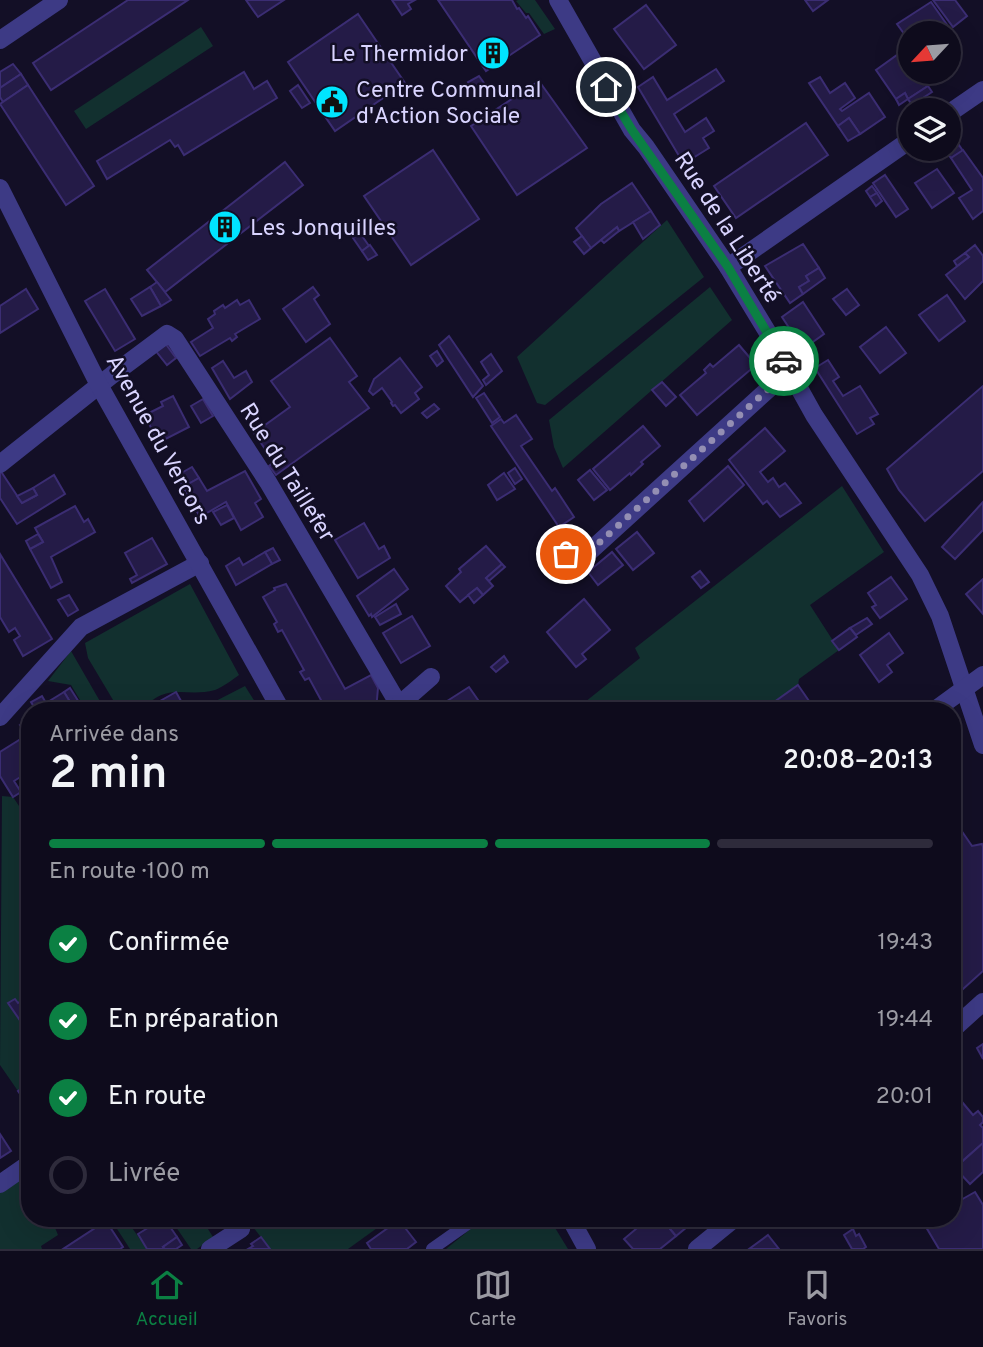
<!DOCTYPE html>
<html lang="fr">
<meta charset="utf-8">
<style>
body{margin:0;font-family:Overpass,sans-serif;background:#171425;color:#f1f3f6;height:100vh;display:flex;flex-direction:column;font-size:26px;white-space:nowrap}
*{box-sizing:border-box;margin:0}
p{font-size:23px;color:#9b9ba3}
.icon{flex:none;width:38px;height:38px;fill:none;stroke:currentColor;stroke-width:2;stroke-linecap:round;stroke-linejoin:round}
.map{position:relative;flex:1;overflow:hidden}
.drawer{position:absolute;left:21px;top:702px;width:940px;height:525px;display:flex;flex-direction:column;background:#0e0b1c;border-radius:28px;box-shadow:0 7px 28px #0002,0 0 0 2px #2e2b3b}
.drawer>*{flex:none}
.needle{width:46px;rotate:244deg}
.tools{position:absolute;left:898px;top:21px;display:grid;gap:14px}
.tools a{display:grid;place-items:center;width:63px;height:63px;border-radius:50%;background:#0e0b1c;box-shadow:0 7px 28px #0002,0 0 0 2px #2e2b3b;font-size:35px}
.pin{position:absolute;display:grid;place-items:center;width:60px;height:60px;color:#fff;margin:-30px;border:4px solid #fff;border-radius:50%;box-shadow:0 2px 7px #0007}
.courier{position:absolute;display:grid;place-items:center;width:70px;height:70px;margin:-35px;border:5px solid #0b8043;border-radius:50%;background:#fff;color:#222;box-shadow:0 2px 9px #0007}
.overview em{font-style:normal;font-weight:600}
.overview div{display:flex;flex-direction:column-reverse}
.overview{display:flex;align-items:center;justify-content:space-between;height:119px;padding:0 28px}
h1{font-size:46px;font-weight:600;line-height:52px}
.bar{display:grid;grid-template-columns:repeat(4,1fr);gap:10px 7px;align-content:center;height:84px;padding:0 28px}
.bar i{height:9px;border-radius:5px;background:#2e2b3b}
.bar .active{background:#0b8043}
.bar p{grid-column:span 4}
ol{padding:0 28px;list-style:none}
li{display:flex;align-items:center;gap:21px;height:77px}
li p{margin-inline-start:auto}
li .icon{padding:7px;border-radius:50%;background:#0b8043;color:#fff;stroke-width:4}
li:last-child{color:#9b9ba3}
li i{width:38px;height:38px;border:4px solid #2e2b3b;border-radius:50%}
.dock{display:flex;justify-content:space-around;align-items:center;height:98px;border-top:2px solid #2e2b3b;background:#0e0b1c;font-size:19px;color:#9b9ba3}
.dock a{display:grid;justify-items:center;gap:4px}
.dock .active{color:#0b8043}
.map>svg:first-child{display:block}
.green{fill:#12302f}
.building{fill:#241b47;stroke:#3b2d73;stroke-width:2}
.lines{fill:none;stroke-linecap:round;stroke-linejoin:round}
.service{stroke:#3d3a85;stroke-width:12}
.minor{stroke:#3d3a85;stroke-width:18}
.tertiary{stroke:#3d3a85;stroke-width:18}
.done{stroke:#948fb3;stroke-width:7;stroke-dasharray:0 12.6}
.route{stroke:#0b8043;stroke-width:9}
.labels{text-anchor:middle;stroke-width:5;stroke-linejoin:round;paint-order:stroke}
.poi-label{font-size:23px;fill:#d9d4ff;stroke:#130f26;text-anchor:start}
.street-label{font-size:23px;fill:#d9d4ff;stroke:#130f26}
</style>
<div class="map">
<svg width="983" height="1249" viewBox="0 0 983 1249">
<rect width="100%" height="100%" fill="#130f26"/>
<g class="green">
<path d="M518,0H535L555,29L544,34L529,13H526L516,1Z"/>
<path d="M201,27L213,46L86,129L74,111Z"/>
<path d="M667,220L704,277L545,405L537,403L517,357Z"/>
<path d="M710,287L732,320L563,468L554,447L549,420Z"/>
<path d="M842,486L884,552L810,605L839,650L799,679L798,685L763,710H575L640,658L635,648Z"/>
<path d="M190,584L239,675C232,680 223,687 215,690C185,698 168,681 142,710H119L88,658L85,643Z"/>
<path d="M71,651L105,710H86L71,685L48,681Z"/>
<path d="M245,686L260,710H205L206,706Z"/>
<path d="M2,796L13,797L23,812L30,809V880L24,884L30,894V989L26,998L18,1003L14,999L8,1004L30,1035V1083L18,1091L0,1065Z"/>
<path d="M20,1180L30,1187V1218H51L58,1235L41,1246L42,1249H0V1193Z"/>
<path d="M110,1218H125L147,1249H130Z"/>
<path d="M164,1218H181L183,1221L187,1218H201L213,1237L197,1249H191L176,1227L168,1225Z"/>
<path d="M246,1218H391L348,1249H270Z"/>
<path d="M484,1218H549L568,1249H446Z"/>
</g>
<g class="building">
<path d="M128,0H188L51,90L33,63Z"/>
<path d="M246,0H284L258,17Z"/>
<path d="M392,0H415L408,4L411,9L402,15Z"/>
<path d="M438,0H512L517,9L519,8L526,18L528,16L540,35L486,71Z"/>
<path d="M805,0H828L813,11Z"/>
<path d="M933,0H955L967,16L953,27Z"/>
<path d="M931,2L950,29L944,33H910V42L897,24Z"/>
<path d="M646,5L676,45L644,69L614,29Z"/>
<path d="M358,14L405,83L335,131L288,62Z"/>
<path d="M904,50L910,58V72H919L928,86L908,99L905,93L896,99L876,70Z"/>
<path d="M13,64L21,74L0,88V72Z"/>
<path d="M716,69L724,81L674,114L685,132L706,118L714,131L703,138L709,148L693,158L685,166L638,87L653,77L667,100Z"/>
<path d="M244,72L254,89L267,81L277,98L184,155L178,145L175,147L170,140L107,179L97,161Z"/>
<path d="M21,74L28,85L3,102L0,97V88Z"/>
<path d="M479,76L484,83L473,90L468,82Z"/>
<path d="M820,77L830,93L845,83L855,98L840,109L842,111L869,93L885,117L860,134L849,118L838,126L809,83Z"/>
<path d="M539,81L587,148L517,195L471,126Z"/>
<path d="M28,85L94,186L66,205L0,104Z"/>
<path d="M298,85L310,103L302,108L290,91Z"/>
<path d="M928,86L932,92L912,105L908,99Z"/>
<path d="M905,93L908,99L899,105L896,99Z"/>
<path d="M849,118L860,134L848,141L838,126Z"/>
<path d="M806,123L828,155L736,218L714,186Z"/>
<path d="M959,145L963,151L951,158L947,153Z"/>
<path d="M433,150L479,219L411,265L364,196Z"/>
<path d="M963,150L983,178V211L973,219L959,198L972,190L951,158Z"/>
<path d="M285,162L303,185L165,292L147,270Z"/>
<path d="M937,169L954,193L932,208L915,183Z"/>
<path d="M885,175L908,209L896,217L873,183Z"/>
<path d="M632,183L651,211L619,231L617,227L591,248L576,228L601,204Z"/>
<path d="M872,186L877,193L870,197L866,191Z"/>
<path d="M877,193L882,201L876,206L870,197Z"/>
<path d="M651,211L660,225L643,239L633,222Z"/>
<path d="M617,227L619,231L604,243L601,240Z"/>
<path d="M360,233L369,246L362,251L353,238Z"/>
<path d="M582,236L591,248L584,254L574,242Z"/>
<path d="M803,244L819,268L806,276L809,281L799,287L803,294L790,303L765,266Z"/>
<path d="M370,245L377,255L368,260L362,251Z"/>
<path d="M975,245L983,256V281L965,299L946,275L969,257L965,253Z"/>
<path d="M965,253L969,257L957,266L954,261Z"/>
<path d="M819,268L825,278L803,294L799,287L809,281L806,276Z"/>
<path d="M157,282L171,300L161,306L150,287Z"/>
<path d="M150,287L161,306L142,316L131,299Z"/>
<path d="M313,287L319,295L314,299L330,324L306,342L283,309Z"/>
<path d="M26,289L38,309L0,333V306Z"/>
<path d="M105,289L135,339L115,351L85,301Z"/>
<path d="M847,289L859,305L846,315L833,299Z"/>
<path d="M947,295L965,321L939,341L919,315Z"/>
<path d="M237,300L240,305L249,300L260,319L235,334L237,337L232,341L230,338L200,356L191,342L213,328L208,319L215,314L214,311L223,305L225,308Z"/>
<path d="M803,302L824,334L803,349L782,317Z"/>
<path d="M886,327L906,353L880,373L860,347Z"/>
<path d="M449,336L483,386L473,397L439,345Z"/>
<path d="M330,338L357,376L349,382L369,408L276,475L269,466L274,462L254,433L290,407L271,381Z"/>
<path d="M165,343L176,358L167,365L155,350Z"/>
<path d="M739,345L756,365L697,415L680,395L706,373L704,370L710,364L713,367Z"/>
<path d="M437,351L443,361L437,366L430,356Z"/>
<path d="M491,354L502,371L486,385L483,380L489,375L481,362Z"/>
<path d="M400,358L422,387L415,393L419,399L401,413L395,405L393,406L391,403L392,402L382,388L373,395L369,391L374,379Z"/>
<path d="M828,360L839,377L833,381L843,396L860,386L878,414L870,418L874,424L857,434L815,368Z"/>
<path d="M223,361L234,378L246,371L252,382L230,399L212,368Z"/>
<path d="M662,382L676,397L666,406L652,390Z"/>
<path d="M983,386V471L925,521L899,490L887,469Z"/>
<path d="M484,393L500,417L492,423L476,398Z"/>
<path d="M173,396L189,427L158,443L145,415L163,406L161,402Z"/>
<path d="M203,399L213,416L201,423L191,406Z"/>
<path d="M434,404L439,409L427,418L422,413Z"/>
<path d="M516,415L532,439L521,446L552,491L555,488L574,517L559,527L491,426L501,419L504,423Z"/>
<path d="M643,426L660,446L641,462L643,464L631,475L630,473L610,490L593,469Z"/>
<path d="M765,428L785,451L760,472L768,482L773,478L779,487L785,483L801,503L780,517L767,501L763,504L729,460Z"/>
<path d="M728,466L744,485L704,521L689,501Z"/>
<path d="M192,467L199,478L183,487L176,476Z"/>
<path d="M515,468L522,479L515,484L508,473Z"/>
<path d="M0,470L22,503L37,495L33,488L54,475L65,494L17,524L0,498Z"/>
<path d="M590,470L607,490L594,500L578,480Z"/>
<path d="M245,471L261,499L255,503L263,517L241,530L226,502L200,517L183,487L199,478L207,491Z"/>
<path d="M504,473L515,489L497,500L488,485Z"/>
<path d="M33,488L37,495L22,503L17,496Z"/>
<path d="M983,502V530L955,559L942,547Z"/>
<path d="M227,505L234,518L221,525L213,512Z"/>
<path d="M75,506L84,522L88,519L95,532L51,557L62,582L51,588L30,549L43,542L35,528Z"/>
<path d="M364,523L379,549L384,546L390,558L358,578L335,540Z"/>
<path d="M637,532L654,553L633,570L616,549Z"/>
<path d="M38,534L43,542L30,549L26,541Z"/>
<path d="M152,538L167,564L132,583L130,579L137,575L125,553Z"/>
<path d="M486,546L502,564L486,578L493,586L483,595L477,588L460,602L446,586L461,572L459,569Z"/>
<path d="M273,548L280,560L272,564L265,552Z"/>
<path d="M265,552L272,564L236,585L226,566L239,558L243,565Z"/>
<path d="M612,552L623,565L598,585L588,572Z"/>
<path d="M0,554L52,639L23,656L14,640L20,636L15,628L9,632L0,617Z"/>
<path d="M502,564L505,567L489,581L486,578Z"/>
<path d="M394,569L408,589L372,617L371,614L369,616L357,596Z"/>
<path d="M700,571L709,582L701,588L692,577Z"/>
<path d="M891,577L907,599L880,618L872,607L876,605L868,593Z"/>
<path d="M983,579V614L966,594Z"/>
<path d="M286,584L345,689L371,675L378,688L376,710H320L317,705L322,702L309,678L305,680L300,672L304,670L282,630L278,632L274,624L277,622L263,597L275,590L274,588Z"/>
<path d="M477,588L483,595L474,603L468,595Z"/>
<path d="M69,595L78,610L68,616L58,600Z"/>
<path d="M584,599L610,630L582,654L586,659L576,667L547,632Z"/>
<path d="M396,604L401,614L380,625L375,617Z"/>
<path d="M412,616L430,646L401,663L383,633Z"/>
<path d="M867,618L872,624L856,635L850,628Z"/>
<path d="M850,628L857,637L839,650L832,641Z"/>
<path d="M889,633L903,653L887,665L892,672L879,682L860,655Z"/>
<path d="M504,656L508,662L496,672L491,667Z"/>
<path d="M798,685L809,701L796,710H763Z"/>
<path d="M469,687L485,710H442L444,709L441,705Z"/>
<path d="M70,688L84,710H75L64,692Z"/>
<path d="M64,692L75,710H36L31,702L42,696L46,703Z"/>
<path d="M176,692L186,710H144Z"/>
<path d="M30,719V771L14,781L21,792L13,797L0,776V752L27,735L20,725Z"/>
<path d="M952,768L961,780L952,786Z"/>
<path d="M961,830L972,846L982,844L983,847V971L952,999V837Z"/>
<path d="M26,998L30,1003V1035L8,1003L15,999L18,1003Z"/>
<path d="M983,1044V1059L977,1048Z"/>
<path d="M30,1083V1099L26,1102L18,1091Z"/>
<path d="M952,1090L973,1115L978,1111L983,1117V1122L980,1125L983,1128V1143L952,1170Z"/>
<path d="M0,1134L11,1151L0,1158Z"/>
<path d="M983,1143V1172L970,1184L955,1168Z"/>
<path d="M975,1192L983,1205V1249H939L923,1222L929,1218H952V1205Z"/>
<path d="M164,1218L177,1237L163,1247L165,1249H147L138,1234Z"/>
<path d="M649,1218H661L676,1236L660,1249H633L624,1239Z"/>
<path d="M661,1218H698L676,1236Z"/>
<path d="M399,1220L416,1242L407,1249H371L367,1243Z"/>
<path d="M106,1221L123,1247L120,1249H63Z"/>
<path d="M853,1229L856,1236L859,1234L866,1247L863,1249H852L844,1235Z"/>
<path d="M768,1235L779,1249H749Z"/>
<path d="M177,1237L182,1245L176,1249H165L163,1247Z"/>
<path d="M261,1237L270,1249H248L253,1246L251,1244Z"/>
</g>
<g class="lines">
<path class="service" d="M432,1249L476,1218"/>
<g class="minor">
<path d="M558,0L632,130L646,147L728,267L774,343L814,415L920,575L940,616L983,745"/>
<path d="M0,40L59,0"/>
<path d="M948,114L983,90"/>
<path d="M728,267L910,140"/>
<path d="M0,464L112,375L167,334L175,339L268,482L399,705L392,710"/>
<path d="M566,554L589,552L774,384L791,374"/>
<path d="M399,705L431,677"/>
<path d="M935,710L983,675"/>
<path d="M0,717L81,627L200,563"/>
<path d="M952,1030L983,1002"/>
<path d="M0,1184L30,1163"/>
<path d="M210,1249L241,1229"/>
<path d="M697,1249L735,1218"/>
</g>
<g class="tertiary">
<path d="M0,188L99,385L281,710"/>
<path d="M570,1218L587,1249"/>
</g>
</g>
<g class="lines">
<path class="done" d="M566,554L589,552L774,384L791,374L784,361"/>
<path class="route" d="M606,87L632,130L728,267L784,361"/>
</g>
<defs>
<symbol id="building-disc" viewBox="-11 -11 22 22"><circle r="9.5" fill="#00e5ff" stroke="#130f26"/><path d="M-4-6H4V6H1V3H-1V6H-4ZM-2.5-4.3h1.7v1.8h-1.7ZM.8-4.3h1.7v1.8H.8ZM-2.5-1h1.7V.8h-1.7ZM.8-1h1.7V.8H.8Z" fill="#111"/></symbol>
<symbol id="civic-disc" viewBox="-11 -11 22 22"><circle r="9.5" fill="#00e5ff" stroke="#130f26"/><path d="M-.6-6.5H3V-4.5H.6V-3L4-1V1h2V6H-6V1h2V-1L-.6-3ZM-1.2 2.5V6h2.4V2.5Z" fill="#111"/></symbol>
</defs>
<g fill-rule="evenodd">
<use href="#building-disc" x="474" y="34" width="38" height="38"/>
<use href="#civic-disc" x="313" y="83" width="38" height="38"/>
<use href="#building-disc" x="206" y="208" width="38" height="38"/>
</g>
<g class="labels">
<g class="poi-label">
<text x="468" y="61" text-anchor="end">Le Thermidor</text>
<text x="356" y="97">Centre Communal<tspan x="356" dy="26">d'Action Sociale</tspan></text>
<text x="250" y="235">Les Jonquilles</text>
</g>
<g class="street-label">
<text transform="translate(728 227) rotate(57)" y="8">Rue de la Liberté</text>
<text transform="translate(159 439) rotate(61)" y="8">Avenue du Vercors</text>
<text transform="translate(288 472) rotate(58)" y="8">Rue du Taillefer</text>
</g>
</g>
</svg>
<div class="tools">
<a><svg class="needle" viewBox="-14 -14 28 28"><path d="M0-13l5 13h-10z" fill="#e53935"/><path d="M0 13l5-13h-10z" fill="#9b9ba3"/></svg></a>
<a><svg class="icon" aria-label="layers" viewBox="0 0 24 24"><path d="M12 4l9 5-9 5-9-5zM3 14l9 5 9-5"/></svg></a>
</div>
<div class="pin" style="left:566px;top:554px;background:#ea580c"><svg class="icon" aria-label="bag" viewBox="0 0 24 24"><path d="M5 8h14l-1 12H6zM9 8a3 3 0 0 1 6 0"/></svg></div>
<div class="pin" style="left:606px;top:87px;background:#1f2937"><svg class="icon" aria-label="home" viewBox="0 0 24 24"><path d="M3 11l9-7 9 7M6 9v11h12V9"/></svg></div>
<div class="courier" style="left:784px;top:361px"><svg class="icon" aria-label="car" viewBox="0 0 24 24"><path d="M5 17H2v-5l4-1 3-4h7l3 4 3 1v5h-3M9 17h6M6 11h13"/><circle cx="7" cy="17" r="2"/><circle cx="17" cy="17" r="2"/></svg></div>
<section class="drawer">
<div class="overview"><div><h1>2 min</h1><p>Arrivée dans</p></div><em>20:08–20:13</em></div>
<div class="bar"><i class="active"></i><i class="active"></i><i class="active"></i><i></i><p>En route · 100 m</p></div>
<ol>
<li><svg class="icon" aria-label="check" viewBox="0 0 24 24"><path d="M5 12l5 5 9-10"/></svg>Confirmée<p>19:43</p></li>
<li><svg class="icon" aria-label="check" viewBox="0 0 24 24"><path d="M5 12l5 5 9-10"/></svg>En préparation<p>19:44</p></li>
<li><svg class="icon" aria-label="check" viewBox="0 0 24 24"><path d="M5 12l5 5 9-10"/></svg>En route<p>20:01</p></li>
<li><i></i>Livrée</li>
</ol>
</section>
</div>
<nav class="dock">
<a class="active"><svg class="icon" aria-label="home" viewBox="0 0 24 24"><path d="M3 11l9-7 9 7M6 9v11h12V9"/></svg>Accueil</a>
<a><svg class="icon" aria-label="map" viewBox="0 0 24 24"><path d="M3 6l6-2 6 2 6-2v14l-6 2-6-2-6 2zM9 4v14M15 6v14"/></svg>Carte</a>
<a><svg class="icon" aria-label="saved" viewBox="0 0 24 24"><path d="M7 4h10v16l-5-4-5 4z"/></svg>Favoris</a>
</nav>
